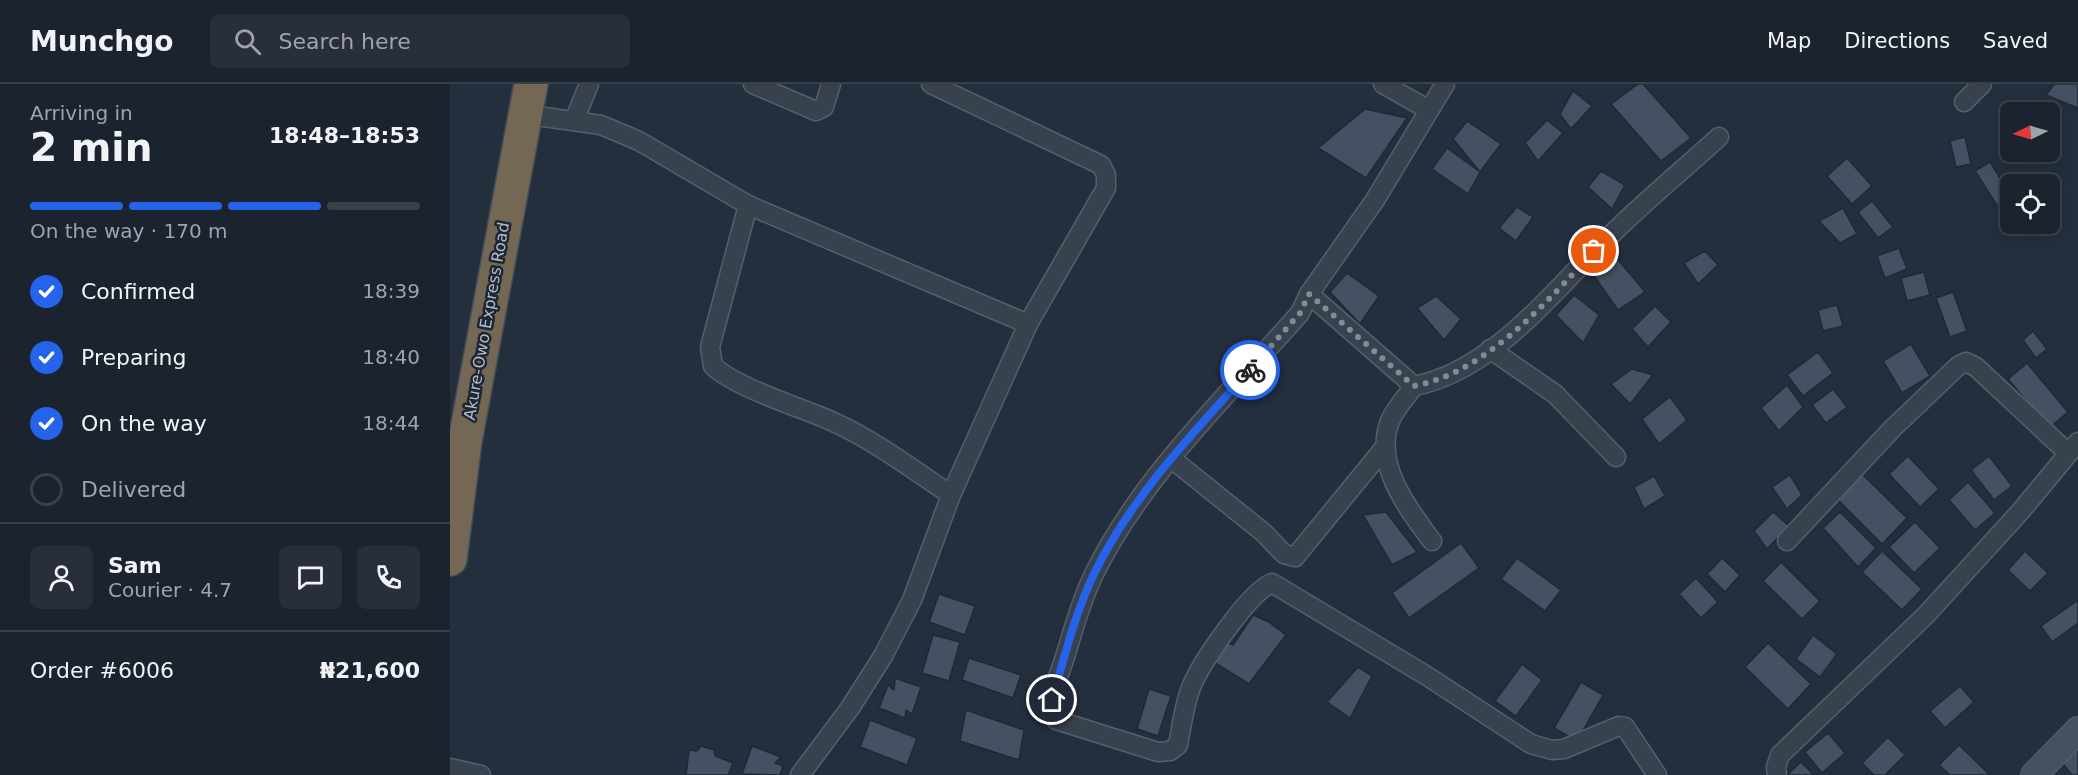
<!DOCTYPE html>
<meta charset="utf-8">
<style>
body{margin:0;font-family:"DejaVu Sans",sans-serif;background:#282f3a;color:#f1f3f6;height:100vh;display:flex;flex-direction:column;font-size:22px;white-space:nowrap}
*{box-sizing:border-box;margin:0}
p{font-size:20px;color:#a0a4aa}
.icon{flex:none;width:33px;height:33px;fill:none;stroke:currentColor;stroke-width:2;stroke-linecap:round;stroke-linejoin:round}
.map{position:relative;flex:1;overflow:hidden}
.sheet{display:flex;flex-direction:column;background:#1b232e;width:450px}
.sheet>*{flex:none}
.needle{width:39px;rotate:265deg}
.fabs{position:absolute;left:1550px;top:18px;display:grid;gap:12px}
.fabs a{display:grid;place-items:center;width:60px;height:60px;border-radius:9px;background:#1b232e;box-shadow:0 6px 24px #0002,0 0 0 2px #39404a;font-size:30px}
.pin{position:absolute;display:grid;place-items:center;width:51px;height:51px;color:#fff;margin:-26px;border:3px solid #fff;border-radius:50%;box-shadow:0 2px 6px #0007}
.courier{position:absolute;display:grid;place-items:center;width:60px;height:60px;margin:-30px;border:4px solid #2563eb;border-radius:50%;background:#fff;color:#222;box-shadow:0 2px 8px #0007}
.summary em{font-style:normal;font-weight:600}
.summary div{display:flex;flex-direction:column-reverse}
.summary{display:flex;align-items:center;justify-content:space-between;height:102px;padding:0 30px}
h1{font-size:39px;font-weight:600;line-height:45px}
.bar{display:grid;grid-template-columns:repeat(4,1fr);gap:9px 6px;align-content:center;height:72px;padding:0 30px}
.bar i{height:8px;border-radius:4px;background:#39404a}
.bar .active{background:#2563eb}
.bar p{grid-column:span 4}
.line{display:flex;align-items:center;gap:15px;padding:0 30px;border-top:2px solid #39404a}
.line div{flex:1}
.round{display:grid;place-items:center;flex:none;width:63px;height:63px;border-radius:9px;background:#282f3a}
ol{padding:0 30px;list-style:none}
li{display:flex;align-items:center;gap:18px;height:66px}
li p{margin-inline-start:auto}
li .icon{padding:6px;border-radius:50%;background:#2563eb;color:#fff;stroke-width:4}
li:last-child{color:#a0a4aa}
li i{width:33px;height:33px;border:3px solid #39404a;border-radius:50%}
header{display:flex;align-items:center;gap:36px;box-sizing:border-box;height:84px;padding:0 30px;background:#1b232e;border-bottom:2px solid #39404a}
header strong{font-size:28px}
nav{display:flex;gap:33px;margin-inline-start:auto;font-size:21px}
.search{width:420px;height:54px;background:#282f3a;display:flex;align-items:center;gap:15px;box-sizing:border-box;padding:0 21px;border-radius:9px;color:#a0a4aa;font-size:22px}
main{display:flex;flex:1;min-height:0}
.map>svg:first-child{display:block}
.building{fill:#455162;stroke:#1f2835;stroke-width:1.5}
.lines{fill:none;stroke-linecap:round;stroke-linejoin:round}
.street-casing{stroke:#565f6c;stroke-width:21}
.secondary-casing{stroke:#565f6c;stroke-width:28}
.highway-casing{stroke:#434c59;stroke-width:36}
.street{stroke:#38414e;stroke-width:18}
.secondary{stroke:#465061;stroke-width:26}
.highway{stroke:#746855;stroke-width:33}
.done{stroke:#828b98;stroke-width:6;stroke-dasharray:0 10.8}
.route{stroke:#2563eb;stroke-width:8}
.labels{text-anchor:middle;stroke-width:5;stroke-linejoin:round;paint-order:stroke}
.street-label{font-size:16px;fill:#b4bcc9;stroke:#1d2633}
</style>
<header>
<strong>Munchgo</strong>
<div class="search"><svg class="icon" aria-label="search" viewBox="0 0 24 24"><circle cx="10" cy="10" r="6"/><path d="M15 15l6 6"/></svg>Search here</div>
<nav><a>Map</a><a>Directions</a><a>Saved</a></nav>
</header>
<main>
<section class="sheet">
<div class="summary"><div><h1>2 min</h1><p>Arriving in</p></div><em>18:48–18:53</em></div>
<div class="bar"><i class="active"></i><i class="active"></i><i class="active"></i><i></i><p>On the way · 170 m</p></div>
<ol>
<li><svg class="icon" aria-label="check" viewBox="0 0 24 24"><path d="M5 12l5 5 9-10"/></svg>Confirmed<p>18:39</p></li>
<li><svg class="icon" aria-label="check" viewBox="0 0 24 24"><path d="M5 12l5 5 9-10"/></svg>Preparing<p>18:40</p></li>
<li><svg class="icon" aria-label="check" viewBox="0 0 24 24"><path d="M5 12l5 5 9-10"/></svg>On the way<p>18:44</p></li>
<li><i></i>Delivered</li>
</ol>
<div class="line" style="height:108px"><a class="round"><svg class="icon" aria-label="person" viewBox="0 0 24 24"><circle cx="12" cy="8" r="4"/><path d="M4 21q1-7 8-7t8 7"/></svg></a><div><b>Sam</b><p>Courier · 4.7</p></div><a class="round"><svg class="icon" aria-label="chat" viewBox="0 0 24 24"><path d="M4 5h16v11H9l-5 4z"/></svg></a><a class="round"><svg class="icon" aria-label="phone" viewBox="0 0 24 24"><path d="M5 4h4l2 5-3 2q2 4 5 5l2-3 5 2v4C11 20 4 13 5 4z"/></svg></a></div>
<div class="line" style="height:78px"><div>Order #6006</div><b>₦21,600</b></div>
</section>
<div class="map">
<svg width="1628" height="691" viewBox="0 0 1628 691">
<rect width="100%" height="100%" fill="#242f3e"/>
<g class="building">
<path d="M1188,0H1193L1241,54L1211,77L1161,20Z"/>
<path d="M1604,0H1628V24L1596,11Z"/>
<path d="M1123,7L1142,22L1121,45L1110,30Z"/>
<path d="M915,25L957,34L916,94L868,64Z"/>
<path d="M1097,36L1113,49L1088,77L1075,59Z"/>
<path d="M1017,37L1051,60L1030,88L1003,55Z"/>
<path d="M1515,53L1521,80L1506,83L1500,57Z"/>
<path d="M997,64L1030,88L1018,110L982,85Z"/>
<path d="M1397,74L1422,102L1402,120L1377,92Z"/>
<path d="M1540,78L1560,110V119L1550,126L1525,87Z"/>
<path d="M1151,87L1175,101L1162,125L1138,103Z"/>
<path d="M1422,117L1443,143L1428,154L1408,128Z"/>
<path d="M1067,123L1083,133L1066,157L1049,144Z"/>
<path d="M1393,124L1407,150L1390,159L1369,137Z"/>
<path d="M1449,164L1457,185L1435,194L1427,172Z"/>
<path d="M1255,167L1268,181L1248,200L1234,179Z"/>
<path d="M1166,173L1195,208L1168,226L1144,192Z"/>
<path d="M1474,188L1480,211L1457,217L1451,194Z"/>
<path d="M897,189L929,212L910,240L880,208Z"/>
<path d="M1503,208L1517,247L1500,253L1486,214Z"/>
<path d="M1124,211L1149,231L1133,259L1106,231Z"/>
<path d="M986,212L1011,235L994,256L967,224Z"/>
<path d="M1387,221L1393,242L1373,247L1368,226Z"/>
<path d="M1205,222L1221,238L1198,263L1182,245Z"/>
<path d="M1583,247L1597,265L1586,274L1573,256Z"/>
<path d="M1461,260L1480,292L1452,309L1433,277Z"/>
<path d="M1368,268L1383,289L1353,312L1337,291Z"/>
<path d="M1577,279L1618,328L1599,344L1558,295Z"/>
<path d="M1182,285L1203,291L1180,320L1161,300Z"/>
<path d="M1337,301L1353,323L1329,347L1311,324Z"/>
<path d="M1383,305L1397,323L1376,339L1362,321Z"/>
<path d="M1220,313L1237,336L1209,360L1192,335Z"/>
<path d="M1458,372L1489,405L1470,423L1439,390Z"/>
<path d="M1539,372L1562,402L1544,416L1521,386Z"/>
<path d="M1412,390L1457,434L1432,460L1387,415Z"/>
<path d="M1340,391L1352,411L1337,425L1322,403Z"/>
<path d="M1204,392L1215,412L1194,425L1184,403Z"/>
<path d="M1518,398L1545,429L1525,446L1499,416Z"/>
<path d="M936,428L967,468L942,481L913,431Z"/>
<path d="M1323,428L1339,442L1317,465L1304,447Z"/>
<path d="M1390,428L1426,464L1408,483L1373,444Z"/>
<path d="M1465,438L1490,464L1464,489L1439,463Z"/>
<path d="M1011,459L1029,484L959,534L942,509Z"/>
<path d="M1432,467L1472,505L1452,526L1412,488Z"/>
<path d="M1575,467L1598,489L1580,507L1558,486Z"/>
<path d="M1067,474L1111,506L1095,527L1051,495Z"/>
<path d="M1272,474L1290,491L1275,508L1257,490Z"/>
<path d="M1331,478L1370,517L1352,535L1313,497Z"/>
<path d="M1246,494L1268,518L1251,534L1229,510Z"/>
<path d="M489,510L525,522L515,551L479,538Z"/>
<path d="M1628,516V539L1602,558L1591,542Z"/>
<path d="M803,531L819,538L836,551L799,600L762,577L774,557L783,561Z"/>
<path d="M483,551L510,558L499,597L472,589Z"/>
<path d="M1363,551L1387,570L1370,593L1346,575Z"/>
<path d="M1318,559L1361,600L1338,625L1295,583Z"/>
<path d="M519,574L571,591L563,614L512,596Z"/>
<path d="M1072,580L1092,596L1066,632L1045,617Z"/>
<path d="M908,583L922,592L900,634L877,618Z"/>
<path d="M445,594L471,603L462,630L456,626L455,634L429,624L438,601L444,606Z"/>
<path d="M1131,598L1153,611L1127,657L1104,644Z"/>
<path d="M1510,602L1524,618L1495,644L1480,627Z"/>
<path d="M699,605L721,612L708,652L687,645Z"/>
<path d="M516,626L574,646L569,676L510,657Z"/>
<path d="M420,636L467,654L457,681L410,663Z"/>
<path d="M1378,649L1395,669L1372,689L1355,668Z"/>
<path d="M1438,653L1455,671L1435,691H1424L1412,679Z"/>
<path d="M1628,660V691H1622L1609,675Z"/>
<path d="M1509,661L1540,691H1500L1489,681Z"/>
<path d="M251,662L264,666L265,672L283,679L278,691H236L239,666L247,667Z"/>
<path d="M302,662L331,673L325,679L333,682L330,691L292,690Z"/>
<path d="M1351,678L1364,691H1337Z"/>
</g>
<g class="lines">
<defs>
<g id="street">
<path d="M303,0L366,27L374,23L381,0"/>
<path d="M933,0L979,26"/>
<path d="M995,0L925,116L859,210L850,229C779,310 692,392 644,490C631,516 623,547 614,576C608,594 596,618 606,636L708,668L720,667L728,661C732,641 734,620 742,601C752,578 799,508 822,499L977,592L1081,660L1102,666L1114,665L1169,642L1175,643L1207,691"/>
<path d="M1514,18L1532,0"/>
<path d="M73,30L151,41L189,57L298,121L578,240"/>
<path d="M124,37L139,0"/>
<path d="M298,121L260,263L263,282C287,304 349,323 379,336C423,355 462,385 501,411"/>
<path d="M859,210L964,302C1046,287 1109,199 1167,145C1200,113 1235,84 1269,53"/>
<path d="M1040,265L1105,310L1166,373"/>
<path d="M964,302C956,313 945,325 940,337C923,380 958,425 982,457"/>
<path d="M722,375L814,449L834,470L845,473L935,363"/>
<path d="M1337,457L1442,345L1508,282L1516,278L1526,283L1618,369"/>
<path d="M0,684L31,691"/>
<path d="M350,691L400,624L433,572L462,516L501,411L578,240L656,104V91L651,81L481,0"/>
<path d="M1327,691L1326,683L1330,671L1476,531L1570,428L1628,358"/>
</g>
<path id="secondary" d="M1584,691L1628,646"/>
<path id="highway" d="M0,475L15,357L81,0"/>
</defs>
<use href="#street" class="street-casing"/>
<use href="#secondary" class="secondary-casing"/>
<use href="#highway" class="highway-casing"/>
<use href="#street" class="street"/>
<use href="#secondary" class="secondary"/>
<use href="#highway" class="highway"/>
</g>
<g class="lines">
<path class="done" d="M800,286L850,229L859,210L964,302C1035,289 1097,218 1144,167"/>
<path class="route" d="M602,616C614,575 625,529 644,490C681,413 743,349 800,286"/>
</g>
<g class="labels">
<g class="street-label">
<text transform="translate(36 237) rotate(-80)" y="6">Akure-Owo Express Road</text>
</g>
</g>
</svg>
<div class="fabs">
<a><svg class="needle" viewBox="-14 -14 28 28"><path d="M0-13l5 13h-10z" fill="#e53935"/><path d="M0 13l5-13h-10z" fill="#a0a4aa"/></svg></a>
<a><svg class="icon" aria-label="locate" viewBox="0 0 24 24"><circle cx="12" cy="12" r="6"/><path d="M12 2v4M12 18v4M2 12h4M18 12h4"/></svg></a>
</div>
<div class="pin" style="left:1144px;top:167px;background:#ea580c"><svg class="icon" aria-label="bag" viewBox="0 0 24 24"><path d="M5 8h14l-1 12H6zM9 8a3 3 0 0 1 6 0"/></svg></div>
<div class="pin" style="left:602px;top:616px;background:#1f2937"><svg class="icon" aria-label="home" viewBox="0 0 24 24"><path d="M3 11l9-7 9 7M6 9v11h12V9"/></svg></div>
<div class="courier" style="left:800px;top:286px"><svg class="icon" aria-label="bike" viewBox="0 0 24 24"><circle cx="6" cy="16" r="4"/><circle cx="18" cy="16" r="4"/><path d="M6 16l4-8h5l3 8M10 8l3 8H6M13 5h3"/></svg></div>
</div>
</main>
